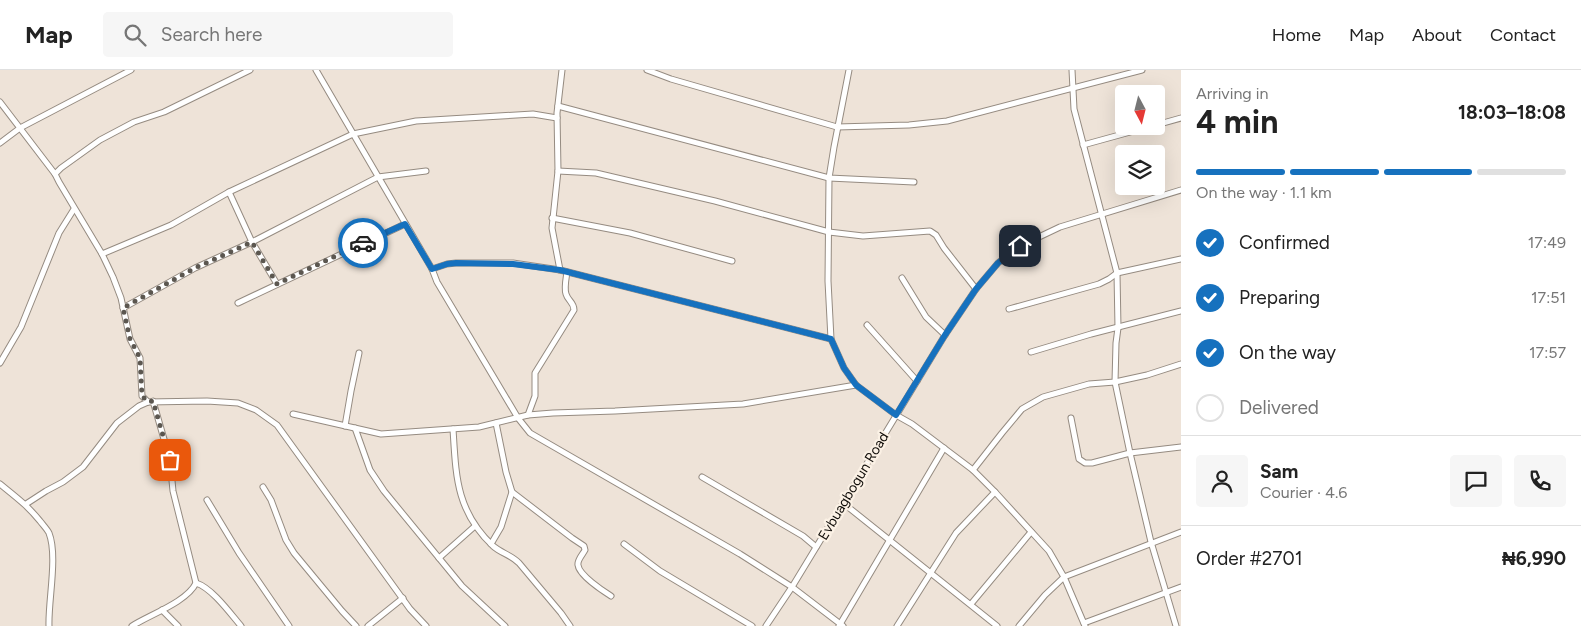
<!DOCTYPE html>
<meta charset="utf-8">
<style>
body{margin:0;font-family:Figtree,sans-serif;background:#f6f6f6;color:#222;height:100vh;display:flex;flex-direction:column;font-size:19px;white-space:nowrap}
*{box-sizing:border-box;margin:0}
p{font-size:16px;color:#767676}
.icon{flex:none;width:28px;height:28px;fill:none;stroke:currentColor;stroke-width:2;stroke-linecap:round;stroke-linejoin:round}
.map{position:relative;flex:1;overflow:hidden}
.drawer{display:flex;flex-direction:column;background:#fff;width:400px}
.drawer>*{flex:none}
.needle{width:32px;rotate:173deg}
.buttons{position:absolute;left:1115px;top:15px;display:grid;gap:10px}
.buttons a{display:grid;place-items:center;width:50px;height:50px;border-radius:5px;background:#fff;box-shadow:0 5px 20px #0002;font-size:25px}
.pin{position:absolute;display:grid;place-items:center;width:42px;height:42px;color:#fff;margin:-21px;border-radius:10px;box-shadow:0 2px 8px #0006}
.courier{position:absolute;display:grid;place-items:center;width:50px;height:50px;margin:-25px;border:4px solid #1671be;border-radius:50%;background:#fff;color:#222;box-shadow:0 1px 6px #0007}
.headline em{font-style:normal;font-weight:700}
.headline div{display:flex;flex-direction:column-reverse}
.headline{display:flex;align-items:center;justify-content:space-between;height:85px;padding:0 15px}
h1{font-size:32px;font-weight:700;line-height:38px}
.bar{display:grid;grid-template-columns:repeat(4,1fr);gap:8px 5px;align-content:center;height:60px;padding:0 15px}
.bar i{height:6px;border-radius:4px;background:#e0e0e0}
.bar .selected{background:#1671be}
.bar p{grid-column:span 4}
.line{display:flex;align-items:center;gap:12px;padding:0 15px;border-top:1px solid #e0e0e0}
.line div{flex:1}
.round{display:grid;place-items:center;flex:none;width:52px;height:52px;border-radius:5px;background:#f6f6f6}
ol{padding:0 15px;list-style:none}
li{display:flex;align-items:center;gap:15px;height:55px}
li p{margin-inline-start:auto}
li .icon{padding:5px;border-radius:50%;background:#1671be;color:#fff;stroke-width:4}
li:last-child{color:#767676}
li i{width:28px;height:28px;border:2px solid #e0e0e0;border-radius:50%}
header{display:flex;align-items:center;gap:30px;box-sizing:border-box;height:70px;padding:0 25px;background:#fff;border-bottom:1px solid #e0e0e0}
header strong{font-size:24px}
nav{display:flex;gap:28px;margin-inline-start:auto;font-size:18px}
.search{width:350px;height:45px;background:#f6f6f6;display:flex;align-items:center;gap:12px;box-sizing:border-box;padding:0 18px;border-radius:5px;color:#767676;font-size:19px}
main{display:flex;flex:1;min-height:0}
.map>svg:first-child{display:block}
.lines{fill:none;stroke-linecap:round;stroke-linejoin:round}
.minor-casing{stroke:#958b81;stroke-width:7}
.minor{stroke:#fff;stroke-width:5}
.done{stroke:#5c5750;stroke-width:5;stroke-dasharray:0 9}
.route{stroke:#1671be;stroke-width:6}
.labels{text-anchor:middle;stroke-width:4.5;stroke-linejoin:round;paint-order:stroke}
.street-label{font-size:14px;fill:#0e0b07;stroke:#fbf1e5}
</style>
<header>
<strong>Map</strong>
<div class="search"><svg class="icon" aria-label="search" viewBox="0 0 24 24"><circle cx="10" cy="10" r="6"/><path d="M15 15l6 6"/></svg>Search here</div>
<nav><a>Home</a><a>Map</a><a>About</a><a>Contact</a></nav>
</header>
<main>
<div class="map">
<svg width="1181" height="556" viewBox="0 0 1181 556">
<rect width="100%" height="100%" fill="#eee3d8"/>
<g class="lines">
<defs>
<g id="minor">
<path d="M316,0L432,199"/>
<path d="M647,0L671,9L837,57L909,55L947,51L1142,0"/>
<path d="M849,0L834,77L829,108L828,211L831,269L844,298L856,315L896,345L912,354L973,400L995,422L1049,481L1064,507L1085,556"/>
<path d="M1072,0L1074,39L1117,203L1118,258L1116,273L1115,312L1130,383L1151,472L1176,556"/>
<path d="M0,32L55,104"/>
<path d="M558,36L829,108L914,112"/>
<path d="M1156,55L1181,48"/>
<path d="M0,73L20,58L131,0"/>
<path d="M1083,75L1152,56"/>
<path d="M558,101L596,103L715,131L829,162L863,166L930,161L936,165L944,178L976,219"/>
<path d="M229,122L252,172L277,214"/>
<path d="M552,148L630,163L732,191"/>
<path d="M102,184L171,155L229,122L353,64L416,51L533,44L557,48"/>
<path d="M560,200L552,158L558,101L557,43L562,0"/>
<path d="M902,208L926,247L945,265"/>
<path d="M238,233L405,154"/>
<path d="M123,238L195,198L252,172L378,107L426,101"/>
<path d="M1009,239L1099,214L1109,209L1117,203L1181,189"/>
<path d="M867,255L917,311"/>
<path d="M831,269L560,200L513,193H456L447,194L432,199L437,212L518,348L530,363L740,484L792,517L843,556"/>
<path d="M1031,282L1091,264L1181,241"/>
<path d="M0,293L21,257L59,163L74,139"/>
<path d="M148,332L142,326L140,288L130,269L121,228L113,207L102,184L59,112L55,104L61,98L100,70L134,52L164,42L250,0"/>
<path d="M293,344L381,364L479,357L528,345L553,343L615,341L743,334L856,315"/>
<path d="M528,345L535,326V303L574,240C574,232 568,231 566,224C564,218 566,209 567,202"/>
<path d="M1071,348L1079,389L1085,393H1092L1130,383L1181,377"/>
<path d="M496,353L506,402L512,422L572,468L584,476L585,480C583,484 577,490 578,495C579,505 603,521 611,526"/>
<path d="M345,356L351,321L359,283"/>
<path d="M355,358L370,400L384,421L462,516L505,556"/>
<path d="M453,359C456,406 456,441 493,476C501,483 511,485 519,493L561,543L570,556"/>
<path d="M973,400L1002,363L1022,339L1043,327L1089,314L1115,312L1147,305L1181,294"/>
<path d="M702,407L803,466L816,477"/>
<path d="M0,414C16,427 27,435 40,451C43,455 47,459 49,463C58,486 48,531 49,556"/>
<path d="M263,417L271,430L286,470L294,483L342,541L356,556"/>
<path d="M207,430L239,483L289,556"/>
<path d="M843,433L997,556"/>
<path d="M26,434L46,421L63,412L83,397L117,353L139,336L148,332L207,331L238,333L256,340L277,355L410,539L426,556"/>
<path d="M491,474L501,457L512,422"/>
<path d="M624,474L660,501L752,556"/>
<path d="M439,488L475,456"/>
<path d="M196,513C212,518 230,543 241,556"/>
<path d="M971,534L1031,462"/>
<path d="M162,540L178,556"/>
<path d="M1084,553L1181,517"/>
<path d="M132,556C149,545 187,532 196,513L173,421L170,390L153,331"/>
<path d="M368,556L403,528"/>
<path d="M766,556L792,517L945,265L976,219L998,193L1020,176L1060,157L1181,120"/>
<path d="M839,556L944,378"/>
<path d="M897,556L956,463L995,422"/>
<path d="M1019,556L1045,525L1064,507L1181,462"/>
</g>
</defs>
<use href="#minor" class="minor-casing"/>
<use href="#minor" class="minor"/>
</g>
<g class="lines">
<path class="done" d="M170,390L153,331L148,332L142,326L140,288L130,269L123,238L195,198L252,172L277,214L363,173"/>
<path class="route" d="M363,173L405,154L432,199L447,194L456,193L513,194L560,200L831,269L844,298L856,315L896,345L945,265L976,219L998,193L1020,176"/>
</g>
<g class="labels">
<g class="street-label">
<text transform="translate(853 416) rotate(-59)" y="5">Evbuagbogun Road</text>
</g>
</g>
</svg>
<div class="buttons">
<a><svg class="needle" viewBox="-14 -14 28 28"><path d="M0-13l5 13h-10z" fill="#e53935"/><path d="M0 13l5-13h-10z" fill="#767676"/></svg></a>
<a><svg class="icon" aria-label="layers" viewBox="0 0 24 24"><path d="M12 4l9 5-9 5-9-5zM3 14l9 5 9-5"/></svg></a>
</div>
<div class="pin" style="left:170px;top:390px;background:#ea580c"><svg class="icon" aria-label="bag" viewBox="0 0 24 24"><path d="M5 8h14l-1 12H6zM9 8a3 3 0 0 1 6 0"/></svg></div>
<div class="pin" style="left:1020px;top:176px;background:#1f2937"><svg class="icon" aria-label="home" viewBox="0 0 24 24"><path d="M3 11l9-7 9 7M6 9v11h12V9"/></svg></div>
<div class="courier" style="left:363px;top:173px"><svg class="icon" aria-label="car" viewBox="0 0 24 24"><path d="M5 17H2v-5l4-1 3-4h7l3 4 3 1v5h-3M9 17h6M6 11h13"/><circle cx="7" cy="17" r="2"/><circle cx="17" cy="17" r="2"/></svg></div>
</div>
<section class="drawer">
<div class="headline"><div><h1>4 min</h1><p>Arriving in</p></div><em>18:03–18:08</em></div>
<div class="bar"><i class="selected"></i><i class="selected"></i><i class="selected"></i><i></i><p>On the way · 1.1 km</p></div>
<ol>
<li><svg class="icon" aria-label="check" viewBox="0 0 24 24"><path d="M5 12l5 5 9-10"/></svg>Confirmed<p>17:49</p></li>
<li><svg class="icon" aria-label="check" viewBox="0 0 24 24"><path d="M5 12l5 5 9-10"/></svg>Preparing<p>17:51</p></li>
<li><svg class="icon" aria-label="check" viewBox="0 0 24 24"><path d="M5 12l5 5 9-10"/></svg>On the way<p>17:57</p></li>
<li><i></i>Delivered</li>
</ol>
<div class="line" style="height:90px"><a class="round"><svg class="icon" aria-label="person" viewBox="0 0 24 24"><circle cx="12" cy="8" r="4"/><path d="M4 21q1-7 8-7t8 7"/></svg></a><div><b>Sam</b><p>Courier · 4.6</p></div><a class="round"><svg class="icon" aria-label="chat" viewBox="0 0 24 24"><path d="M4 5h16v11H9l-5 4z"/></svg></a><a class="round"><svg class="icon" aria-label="phone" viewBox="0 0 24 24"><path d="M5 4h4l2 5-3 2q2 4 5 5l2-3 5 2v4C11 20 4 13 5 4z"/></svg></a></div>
<div class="line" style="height:65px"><div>Order #2701</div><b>₦6,990</b></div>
</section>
</main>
